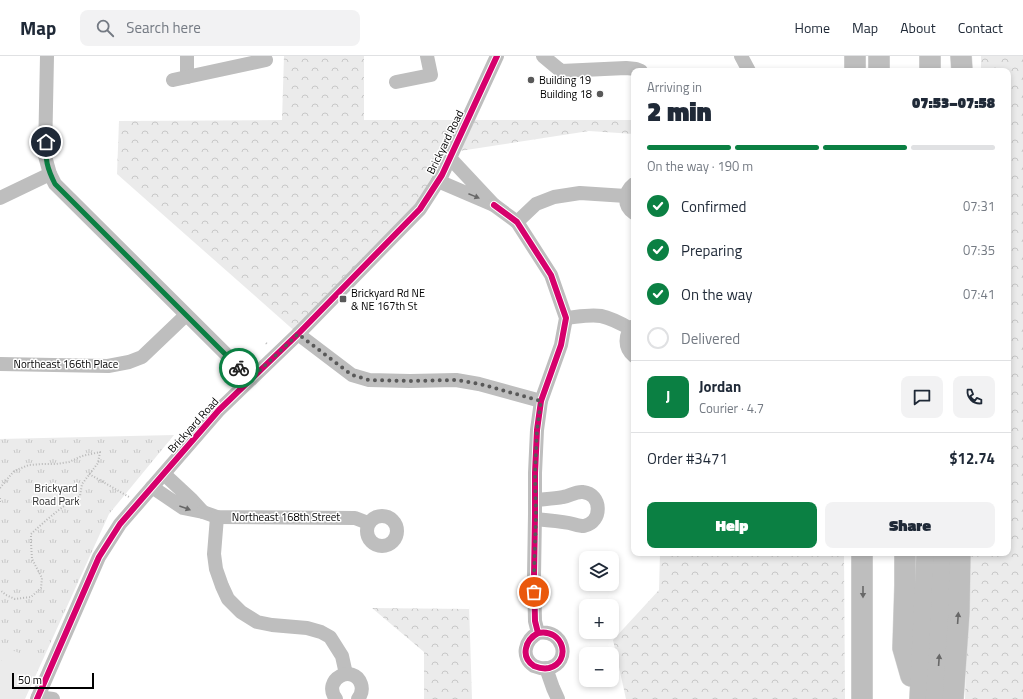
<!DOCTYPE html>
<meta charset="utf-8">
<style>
body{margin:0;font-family:"Titillium Web",sans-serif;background:#f2f2f3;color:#1f2937;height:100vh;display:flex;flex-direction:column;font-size:15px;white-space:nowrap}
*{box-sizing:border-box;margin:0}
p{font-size:13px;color:#747a83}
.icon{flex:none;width:22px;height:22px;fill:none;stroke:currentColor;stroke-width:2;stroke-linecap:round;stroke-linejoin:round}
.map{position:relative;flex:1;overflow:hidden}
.panel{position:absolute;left:631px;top:12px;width:380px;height:488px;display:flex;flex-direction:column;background:#fff;border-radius:8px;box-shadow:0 2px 6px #0003}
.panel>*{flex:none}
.buttons{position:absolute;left:579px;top:495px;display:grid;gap:8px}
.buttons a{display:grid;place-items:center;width:40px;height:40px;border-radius:8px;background:#fff;box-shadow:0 2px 6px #0003;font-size:20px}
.scale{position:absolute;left:12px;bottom:10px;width:82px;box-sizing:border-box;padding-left:4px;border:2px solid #000;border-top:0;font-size:11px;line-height:14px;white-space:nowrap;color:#000;-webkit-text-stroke:3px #fff;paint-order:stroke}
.pin{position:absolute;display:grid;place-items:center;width:34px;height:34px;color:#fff;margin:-17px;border:2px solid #fff;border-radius:50%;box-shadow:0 1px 4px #0007}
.courier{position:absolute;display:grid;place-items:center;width:40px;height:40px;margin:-20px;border:3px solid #0b8043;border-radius:50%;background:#fff;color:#222;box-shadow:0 1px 5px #0007}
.summary em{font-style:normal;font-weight:800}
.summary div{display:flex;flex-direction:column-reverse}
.summary{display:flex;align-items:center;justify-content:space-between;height:68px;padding:0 16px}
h1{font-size:26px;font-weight:800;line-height:30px}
.bar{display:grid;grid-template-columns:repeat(4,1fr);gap:6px 4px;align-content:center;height:48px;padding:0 16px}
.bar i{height:5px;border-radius:3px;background:#e0e1e3}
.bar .active{background:#0b8043}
.bar p{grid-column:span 4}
.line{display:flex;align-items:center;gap:10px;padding:0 16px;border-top:1px solid #e0e1e3}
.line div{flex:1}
.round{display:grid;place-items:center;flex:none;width:42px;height:42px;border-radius:8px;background:#f2f2f3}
ol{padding:0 16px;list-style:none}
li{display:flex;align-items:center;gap:12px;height:44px}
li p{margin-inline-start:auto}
li .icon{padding:4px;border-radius:50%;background:#0b8043;color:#fff;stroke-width:4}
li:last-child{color:#747a83}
li i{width:22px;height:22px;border:2px solid #e0e1e3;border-radius:50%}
.cta{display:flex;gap:8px;margin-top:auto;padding:8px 16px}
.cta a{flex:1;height:46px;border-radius:8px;background:#0b8043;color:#fff;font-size:16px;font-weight:800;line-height:46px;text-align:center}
.cta a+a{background:#f2f2f3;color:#1f2937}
header{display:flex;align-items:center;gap:24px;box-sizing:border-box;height:56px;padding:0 20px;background:#fff;border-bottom:1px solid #e0e1e3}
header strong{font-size:19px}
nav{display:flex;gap:22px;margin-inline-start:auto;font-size:14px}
.search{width:280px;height:36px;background:#f2f2f3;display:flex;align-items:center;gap:10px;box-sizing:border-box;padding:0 14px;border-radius:8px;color:#747a83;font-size:15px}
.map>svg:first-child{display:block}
.grass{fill:url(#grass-tufts)}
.forest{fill:url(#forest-crowns)}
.pitch{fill:#ebebeb}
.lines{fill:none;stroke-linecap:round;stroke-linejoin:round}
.highway-casing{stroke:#dbdbdb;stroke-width:22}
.path{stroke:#b9b9b9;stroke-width:2;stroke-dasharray:1 2;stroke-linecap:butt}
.minor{stroke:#bebebe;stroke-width:14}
.highway{stroke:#bebebe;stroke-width:21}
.cycleway-casing{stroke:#fff;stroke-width:8}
.cycleway{stroke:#d6006c;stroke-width:6}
.oneway{fill:#686868}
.done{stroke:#595959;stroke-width:4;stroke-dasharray:0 7.2}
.route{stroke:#0b8043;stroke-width:5}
.poi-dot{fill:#595959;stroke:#fff;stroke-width:1.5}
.labels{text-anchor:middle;stroke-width:3;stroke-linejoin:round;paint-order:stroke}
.poi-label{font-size:11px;fill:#000;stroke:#fff;text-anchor:start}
.street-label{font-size:11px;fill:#000;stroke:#fff}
.park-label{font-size:11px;fill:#313131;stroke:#fff}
</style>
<header>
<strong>Map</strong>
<div class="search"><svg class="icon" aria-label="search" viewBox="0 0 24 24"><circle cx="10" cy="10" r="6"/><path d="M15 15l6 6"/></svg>Search here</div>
<nav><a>Home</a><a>Map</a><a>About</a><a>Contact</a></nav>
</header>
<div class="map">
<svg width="1023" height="643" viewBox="0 0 1023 643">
<defs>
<pattern id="grass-tufts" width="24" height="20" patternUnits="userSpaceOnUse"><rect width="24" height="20" fill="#ebebeb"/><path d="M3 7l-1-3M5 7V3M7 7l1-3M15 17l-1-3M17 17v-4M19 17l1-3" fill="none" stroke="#c8c8c8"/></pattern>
<pattern id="forest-crowns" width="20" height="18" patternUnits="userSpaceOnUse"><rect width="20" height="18" fill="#ebebeb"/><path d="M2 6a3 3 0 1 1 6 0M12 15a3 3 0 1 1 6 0" fill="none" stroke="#c8c8c8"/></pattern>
</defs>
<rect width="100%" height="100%" fill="#fff"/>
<path class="grass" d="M174,379L109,458L25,643H0V383Z"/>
<g class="forest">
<path d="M284,0H364V64H634V78L589,75L453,96L442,119L298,278L117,118L119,65L282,64Z"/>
<path d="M981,0H1023V643H965L969,497H1008V15H981Z"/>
<path d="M660,497H844L845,643H626L613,584L659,534Z"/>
<path d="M469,549L472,643H424V596L372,552L469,553Z"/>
</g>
<path class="pitch" d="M7,592L36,604L20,643H0V608Z"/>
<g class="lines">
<defs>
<g id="highway">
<path d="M855,0V15"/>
<path d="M879,0V15"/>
<path d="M930,0V15"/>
<path d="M961,0L962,15"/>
<path d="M905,497V529L903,592L911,620"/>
<path d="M862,643V497"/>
<path d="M920,643L927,497"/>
<path d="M936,643L940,587L944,497"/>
<path d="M953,643L959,556L960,497"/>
</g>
</defs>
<use href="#highway" class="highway-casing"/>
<g class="path">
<path d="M266,287L267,288"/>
<path d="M89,418L129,441"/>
<path d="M0,432L14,415L29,409L42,408H56L69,406L82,400L100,396L98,407L82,428L80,440C62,450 46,464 31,478V487L32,503L42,522L41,532L31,541L15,543L6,539L0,534"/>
<path d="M0,442V448"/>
</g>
<g class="minor">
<path d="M47,0L45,100L50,118L55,128L251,323"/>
<path d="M543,0L561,15L626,12L636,13L641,15"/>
<path d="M741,0L749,15"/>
<path d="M187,21V0"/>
<path d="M173,24L266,4"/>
<path d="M396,26L431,19L427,0"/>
<path d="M438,125L494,149L450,102"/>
<path d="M634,128C624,136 623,150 634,157"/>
<path d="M0,142L50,118"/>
<path d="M494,149L517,166L551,219L566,262L561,289L541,345L537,374L535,417V458L534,521L535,565L538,577C525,584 520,601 534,610C539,612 544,613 549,612C572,606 564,572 538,577"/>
<path d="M517,166L536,148L554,141L580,137L626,140"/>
<path d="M566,262C577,261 590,258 601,260C611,262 622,268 631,273"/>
<path d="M634,270C624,278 624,292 634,300"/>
<path d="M298,278L352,319L369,324L410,325L456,324L479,328L541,345"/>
<path d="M0,308L108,310L129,306L142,301L186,259"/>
<path d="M152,431L183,452L203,456L192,444L164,418"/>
<path d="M535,444C544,443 554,443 563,441C570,440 576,435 583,436C602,438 603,466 584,470C579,470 574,468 569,467C558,465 546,464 535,463"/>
<path d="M203,456L217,461L355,462L368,467"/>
<circle cx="382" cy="475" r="15"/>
<path d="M217,461L214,498L216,513L222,530L228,543L241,556L257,566L272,569L307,572L321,576L330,581L342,600L346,618"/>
<path d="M546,612L553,632L558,643"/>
<path d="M38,641L53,643"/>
<path d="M37,643L99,501L120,468L219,354L298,278L420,153L442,119L497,0"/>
<path d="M336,643C321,623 354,607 361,628C363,634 361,639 358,643"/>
</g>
<use href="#highway" class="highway"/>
<defs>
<g id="cycleway">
<path d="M494,149L517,166L551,219L566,262L561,289L541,345L537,374L535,417V458L534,521L535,565L538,577C525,584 520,601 534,610C539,612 544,613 549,612C572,606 564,572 538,577"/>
<path d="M37,643L99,501L120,468L219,354L298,278L420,153L442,119L497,0"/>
</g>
</defs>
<use href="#cycleway" class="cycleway-casing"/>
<use href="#cycleway" class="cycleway"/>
</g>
<defs><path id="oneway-solid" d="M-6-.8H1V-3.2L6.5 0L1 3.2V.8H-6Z"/></defs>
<g class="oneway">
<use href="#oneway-solid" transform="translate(474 140) rotate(22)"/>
<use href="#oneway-solid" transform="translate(185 452) rotate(20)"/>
<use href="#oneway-solid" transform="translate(863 536) rotate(90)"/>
<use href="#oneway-solid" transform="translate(958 562) rotate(-86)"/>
<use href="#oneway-solid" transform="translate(939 604) rotate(-86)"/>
</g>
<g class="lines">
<path class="done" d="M239,312L251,323L298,278L352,319L369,324L410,325L456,324L480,328L541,345L537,374L535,417L536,458L534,521V536"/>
<path class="route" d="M46,86C45,103 47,112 55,128L239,312"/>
</g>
<g class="poi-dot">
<circle cx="531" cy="24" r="4"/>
<circle cx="600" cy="38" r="4"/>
<rect x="339" y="239" width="8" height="8" rx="2"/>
</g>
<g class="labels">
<g class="poi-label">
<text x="539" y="28">Building 19</text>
<text x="592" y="42" text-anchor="end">Building 18</text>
<text x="351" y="241">Brickyard Rd NE<tspan x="351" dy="13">&amp; NE 167th St</tspan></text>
</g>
<g class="street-label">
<text transform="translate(445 86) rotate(-64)" y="4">Brickyard Road</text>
<text x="66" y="312">Northeast 166th Place</text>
<text transform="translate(193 369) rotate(-48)" y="4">Brickyard Road</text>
<text x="286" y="465">Northeast 168th Street</text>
</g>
<g class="park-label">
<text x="56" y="436">Brickyard<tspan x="56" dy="13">Road Park</tspan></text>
</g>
</g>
</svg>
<div class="buttons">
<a><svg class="icon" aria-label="layers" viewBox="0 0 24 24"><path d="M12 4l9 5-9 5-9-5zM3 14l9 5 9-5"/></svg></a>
<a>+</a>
<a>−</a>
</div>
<div class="scale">50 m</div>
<div class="pin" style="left:534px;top:536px;background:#ea580c"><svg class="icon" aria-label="bag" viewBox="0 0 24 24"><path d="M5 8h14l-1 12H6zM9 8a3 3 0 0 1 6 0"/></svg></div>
<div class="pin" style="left:46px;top:86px;background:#1f2937"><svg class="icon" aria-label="home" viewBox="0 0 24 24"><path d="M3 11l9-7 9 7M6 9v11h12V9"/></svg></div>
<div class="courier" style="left:239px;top:312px"><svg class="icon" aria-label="bike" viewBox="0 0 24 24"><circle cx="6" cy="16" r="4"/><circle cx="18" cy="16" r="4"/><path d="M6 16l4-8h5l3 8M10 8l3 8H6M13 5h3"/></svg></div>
<section class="panel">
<div class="summary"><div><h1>2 min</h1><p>Arriving in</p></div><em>07:53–07:58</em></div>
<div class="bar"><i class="active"></i><i class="active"></i><i class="active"></i><i></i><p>On the way · 190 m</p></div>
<ol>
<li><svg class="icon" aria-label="check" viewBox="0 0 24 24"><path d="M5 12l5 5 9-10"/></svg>Confirmed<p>07:31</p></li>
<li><svg class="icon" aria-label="check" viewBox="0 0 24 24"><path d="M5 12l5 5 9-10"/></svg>Preparing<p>07:35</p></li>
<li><svg class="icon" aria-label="check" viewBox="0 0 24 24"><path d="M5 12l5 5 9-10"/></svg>On the way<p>07:41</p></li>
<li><i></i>Delivered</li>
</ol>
<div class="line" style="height:72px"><b class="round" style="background:#0b8043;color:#fff">J</b><div><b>Jordan</b><p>Courier · 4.7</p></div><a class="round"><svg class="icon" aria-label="chat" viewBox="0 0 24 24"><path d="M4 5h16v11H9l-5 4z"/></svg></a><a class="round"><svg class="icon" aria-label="phone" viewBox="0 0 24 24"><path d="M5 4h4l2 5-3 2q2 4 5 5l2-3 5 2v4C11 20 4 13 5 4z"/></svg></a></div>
<div class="line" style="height:52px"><div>Order #3471</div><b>$12.74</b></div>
<div class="cta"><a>Help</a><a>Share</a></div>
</section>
</div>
